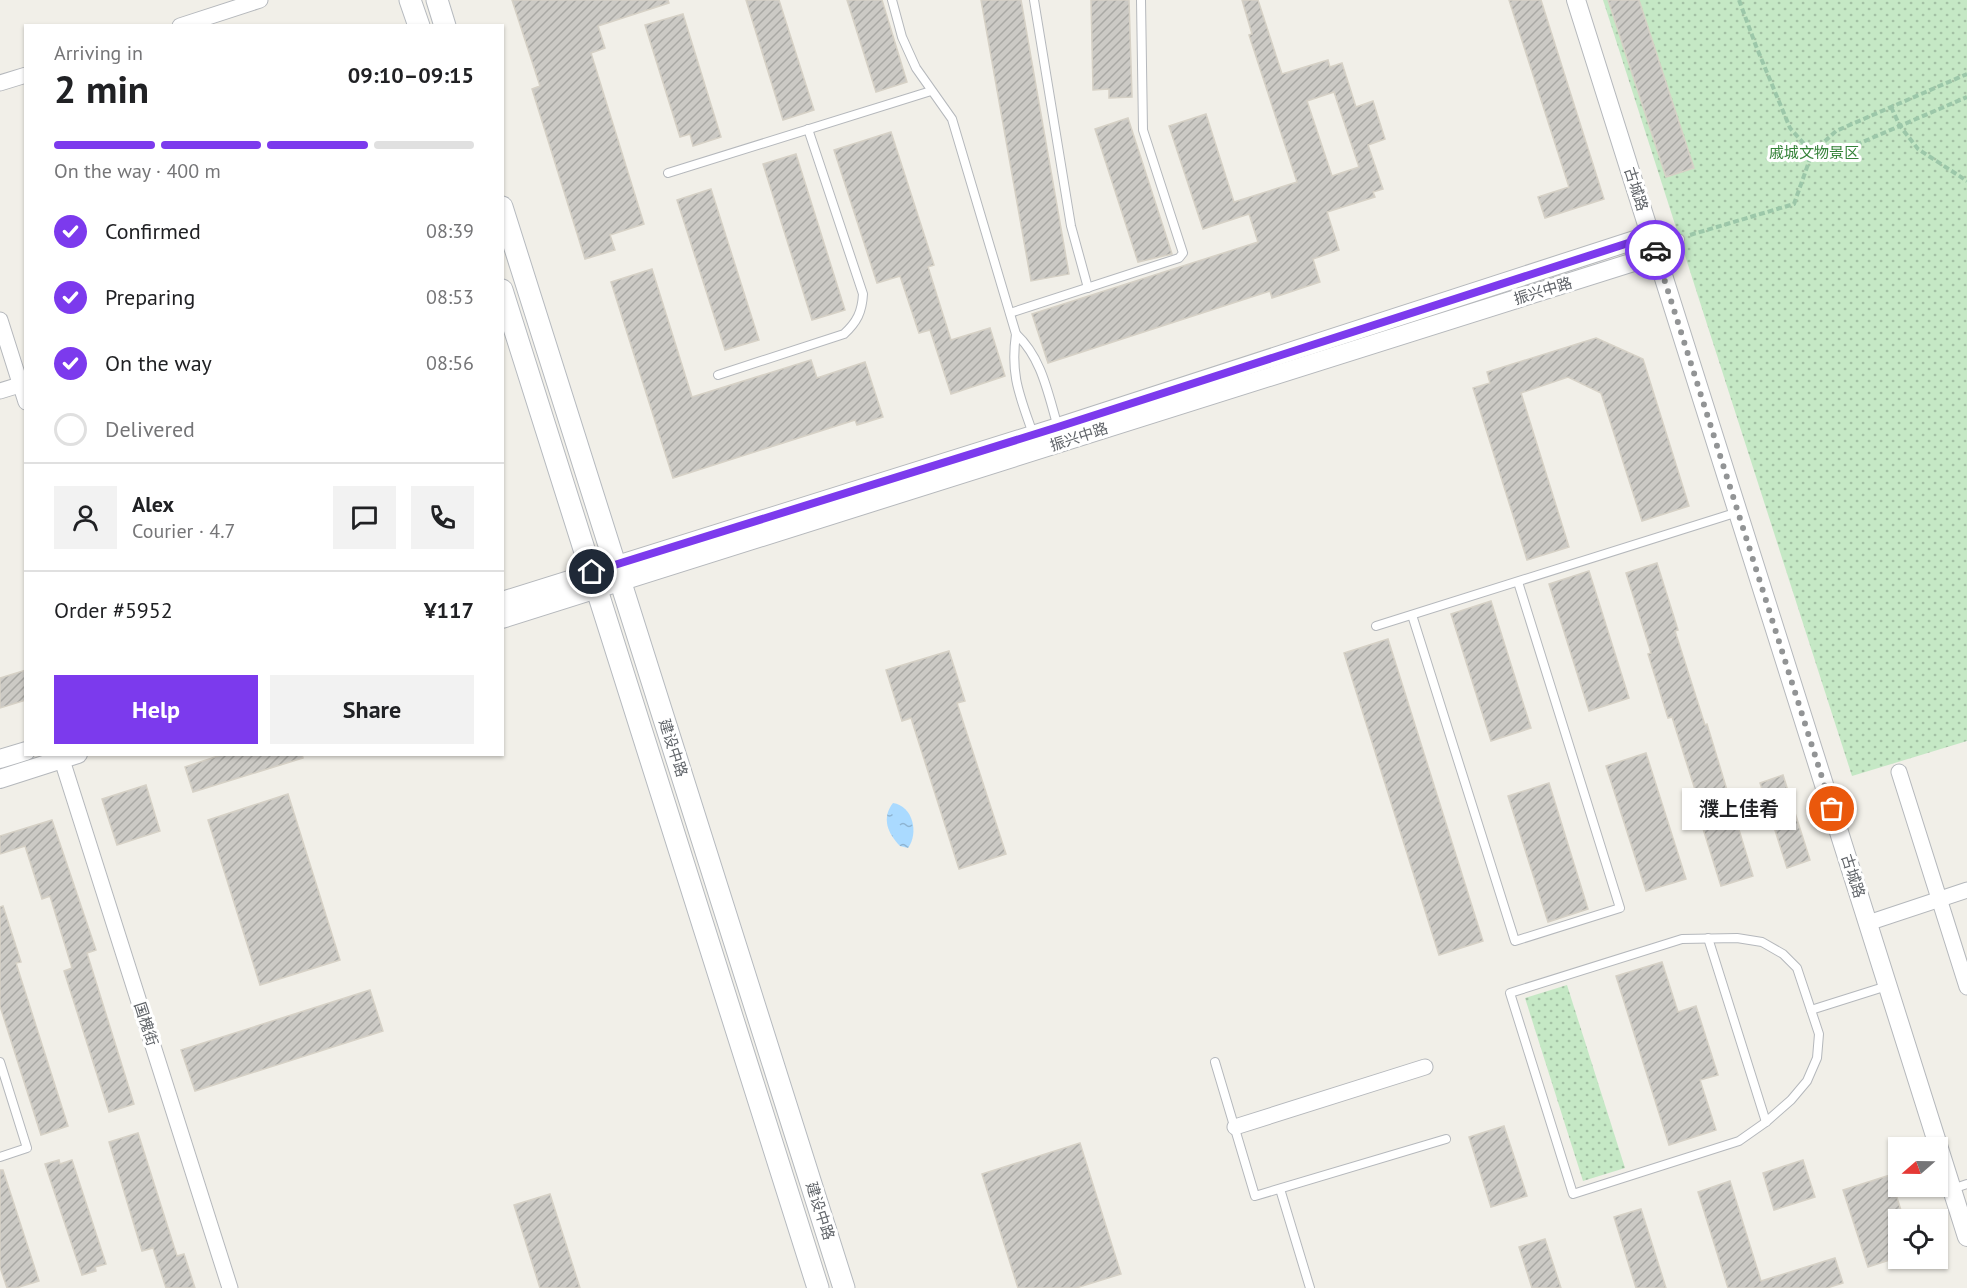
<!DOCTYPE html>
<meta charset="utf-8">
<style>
body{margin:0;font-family:"PT Sans","Noto Sans SC",sans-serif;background:#f2f2f2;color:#202124;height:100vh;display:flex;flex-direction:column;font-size:22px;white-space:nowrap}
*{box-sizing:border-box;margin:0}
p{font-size:20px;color:#757577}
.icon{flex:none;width:33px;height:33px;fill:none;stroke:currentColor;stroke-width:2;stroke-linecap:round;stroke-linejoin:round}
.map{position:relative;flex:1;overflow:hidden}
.panel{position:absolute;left:24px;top:24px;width:480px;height:732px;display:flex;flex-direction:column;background:#fff;border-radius:0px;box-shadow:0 2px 4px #0004}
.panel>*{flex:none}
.needle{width:39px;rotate:250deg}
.tools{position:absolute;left:1888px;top:1137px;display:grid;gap:12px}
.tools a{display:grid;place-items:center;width:60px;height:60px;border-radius:0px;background:#fff;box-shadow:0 2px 4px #0004;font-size:30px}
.pin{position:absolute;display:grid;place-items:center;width:51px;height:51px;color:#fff;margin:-26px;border:3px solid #fff;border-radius:50%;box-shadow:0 2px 6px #0007}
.courier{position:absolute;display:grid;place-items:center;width:60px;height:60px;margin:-30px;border:4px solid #7c3aed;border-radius:50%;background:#fff;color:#222;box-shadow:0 2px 8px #0007}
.bubble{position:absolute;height:42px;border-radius:0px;background:#fff;box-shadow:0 2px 4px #0004;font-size:20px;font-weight:600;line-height:42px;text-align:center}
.headline em{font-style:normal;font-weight:600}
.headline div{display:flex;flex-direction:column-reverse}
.headline{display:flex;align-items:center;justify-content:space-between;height:102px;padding:0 30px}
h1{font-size:39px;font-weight:600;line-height:45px}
.bar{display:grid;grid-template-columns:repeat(4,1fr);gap:9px 6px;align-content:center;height:72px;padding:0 30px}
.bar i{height:8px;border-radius:4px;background:#e0e0e0}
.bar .active{background:#7c3aed}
.bar p{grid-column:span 4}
.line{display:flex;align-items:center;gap:15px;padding:0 30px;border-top:2px solid #e0e0e0}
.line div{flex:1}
.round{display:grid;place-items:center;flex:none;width:63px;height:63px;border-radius:0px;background:#f2f2f2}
ol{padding:0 30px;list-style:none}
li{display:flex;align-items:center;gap:18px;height:66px}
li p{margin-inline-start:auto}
li .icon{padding:6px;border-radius:50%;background:#7c3aed;color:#fff;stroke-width:4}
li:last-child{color:#757577}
li i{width:33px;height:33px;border:3px solid #e0e0e0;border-radius:50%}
.action{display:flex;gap:12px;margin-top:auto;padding:12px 30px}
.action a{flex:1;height:69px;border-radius:0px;background:#7c3aed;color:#fff;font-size:24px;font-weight:600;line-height:69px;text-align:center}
.action a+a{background:#f2f2f2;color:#202124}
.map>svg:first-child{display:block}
.grass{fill:url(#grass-dots)}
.water{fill:url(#water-ripples)}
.building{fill:url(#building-hatch);stroke:#d6d1c6;stroke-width:1.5;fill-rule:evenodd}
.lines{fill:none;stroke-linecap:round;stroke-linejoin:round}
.service-casing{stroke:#b5b8bc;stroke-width:10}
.minor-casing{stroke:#b5b8bc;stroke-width:17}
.tertiary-casing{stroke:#b5b8bc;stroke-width:20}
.secondary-casing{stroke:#b6babf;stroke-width:23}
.path{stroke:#9cc7a9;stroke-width:4;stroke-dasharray:6 3;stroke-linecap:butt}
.service{stroke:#fff;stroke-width:8}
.minor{stroke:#fff;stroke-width:15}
.tertiary{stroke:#fff;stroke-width:18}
.secondary{stroke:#fff;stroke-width:21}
.done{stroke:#929495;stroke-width:6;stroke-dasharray:0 10.8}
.route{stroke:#7c3aed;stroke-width:8}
.labels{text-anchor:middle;stroke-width:6;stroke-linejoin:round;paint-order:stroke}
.park-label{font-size:15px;fill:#348238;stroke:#fff}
.street-label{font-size:15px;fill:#5f6368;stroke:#fff}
</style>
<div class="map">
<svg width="1967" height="1288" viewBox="0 0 1967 1288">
<defs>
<pattern id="grass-dots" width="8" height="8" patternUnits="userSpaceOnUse" patternTransform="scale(1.5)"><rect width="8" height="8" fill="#c5e8c5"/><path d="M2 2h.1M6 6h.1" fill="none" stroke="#a3c0a4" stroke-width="1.8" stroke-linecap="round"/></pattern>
<pattern id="water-ripples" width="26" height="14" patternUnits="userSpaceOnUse" patternTransform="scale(1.5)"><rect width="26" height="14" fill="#aadaff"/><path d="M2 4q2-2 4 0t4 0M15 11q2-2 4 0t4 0" fill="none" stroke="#8eb4d2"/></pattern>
<pattern id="building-hatch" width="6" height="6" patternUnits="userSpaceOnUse" patternTransform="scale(1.5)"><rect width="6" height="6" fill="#cccac5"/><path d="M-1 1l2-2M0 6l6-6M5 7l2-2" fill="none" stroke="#a9a8a4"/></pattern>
</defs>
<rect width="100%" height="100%" fill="#f1efe8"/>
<g class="grass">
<path d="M1603,0H1967V741L1852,776Z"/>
<path d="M1567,985L1625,1168L1583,1181L1525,998Z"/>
</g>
<path class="water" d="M893,803C913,806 919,833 908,848L900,846C888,834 881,818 893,803Z"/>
<g class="building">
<path d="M512,0H668L669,3L598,26L605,48L591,53L644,224L610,235L615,250L585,259L532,89L540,86Z"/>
<path d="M746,0H779L814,110L783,120Z"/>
<path d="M847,0H882L907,82L876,92Z"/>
<path d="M981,0H1021L1069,274L1031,281Z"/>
<path d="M1091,0H1129L1132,97L1109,98V89L1093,90Z"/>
<path d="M1242,0H1258L1282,74L1328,60L1330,67L1342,63L1356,107L1373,101L1385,139L1368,145L1383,189L1373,192L1375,197L1327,212L1339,250L1313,259L1320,282L1272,298L1270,291L1048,363L1032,314L1258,242L1249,214L1203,229L1169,126L1206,114L1234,202L1297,182L1249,35L1252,34ZM1334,92L1359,167L1332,176L1307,101Z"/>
<path d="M1509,0H1541L1604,199L1545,218L1538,197L1569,187Z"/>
<path d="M1608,0H1639L1694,168L1666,177Z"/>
<path d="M683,14L721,137L693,146L690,134L680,137L645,25Z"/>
<path d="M1128,118L1172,254L1138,262L1095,129Z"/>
<path d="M891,132L934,265L928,267L951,340L990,328L1005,376L951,394L930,330L919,333L900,276L877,283L834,150Z"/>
<path d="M796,154L845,310L812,320L763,164Z"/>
<path d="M711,189L759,340L725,350L677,200Z"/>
<path d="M652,269L692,397L811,360L817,378L865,362L883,417L857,425L855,420L673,478L611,282Z"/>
<path d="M1596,338L1643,359L1689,506L1642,521L1601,393L1568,377L1521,393L1569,547L1527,560L1473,388L1490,383L1487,372Z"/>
<path d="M1657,563L1678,630L1675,631L1705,725L1707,724L1753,876L1721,886L1700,819L1704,818L1672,717L1668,718L1648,654L1651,653L1626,573Z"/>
<path d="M1589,571L1629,698L1589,711L1549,584Z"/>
<path d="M1491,601L1531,728L1491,741L1451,614Z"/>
<path d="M1388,639L1483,941L1439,955L1344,653Z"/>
<path d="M949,651L965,701L957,703L1006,854L959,869L911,718L902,721L886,670Z"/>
<path d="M26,670V700L0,708V678Z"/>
<path d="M1646,753L1686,879L1646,891L1606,766Z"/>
<path d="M224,754H302L303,758L193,792L185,767Z"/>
<path d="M1783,775L1810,860L1787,868L1760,783Z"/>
<path d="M1549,783L1588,909L1548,922L1508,796Z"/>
<path d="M146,785L160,831L117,845L102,799Z"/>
<path d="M288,794L340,960L260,985L208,820Z"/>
<path d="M52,820L96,950L87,953L134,1104L109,1112L64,971L72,968L50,896L42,899L25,846L0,854V836Z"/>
<path d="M3,906L21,962L16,963L68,1126L41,1135L0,1006V907Z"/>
<path d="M1662,962L1678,1012L1696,1006L1718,1075L1700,1080L1716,1130L1669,1145L1616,976Z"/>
<path d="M370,990L383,1031L195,1091L181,1050Z"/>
<path d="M1504,1126L1527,1196L1491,1207L1469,1137Z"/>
<path d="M138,1133L177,1256L184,1254L195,1288H166L153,1248L142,1251L109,1142Z"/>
<path d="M1080,1143L1121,1274L1076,1288H1018L982,1174Z"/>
<path d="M59,1160L60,1164L72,1160L106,1264L95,1267L96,1271L82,1275L45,1164Z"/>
<path d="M1803,1160L1815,1197L1774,1210L1763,1173Z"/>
<path d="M0,1170H3L39,1281L16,1288H7L0,1267Z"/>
<path d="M1890,1175L1904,1220H1899V1257L1868,1267L1843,1190Z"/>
<path d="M1730,1181L1761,1281L1835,1258L1843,1283L1827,1288H1728L1698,1192Z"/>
<path d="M550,1194L580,1288H540L514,1205Z"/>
<path d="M1641,1209L1666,1288H1636L1614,1217Z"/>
<path d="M1545,1239L1561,1288H1532L1519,1247Z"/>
</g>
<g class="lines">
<defs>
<g id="service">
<path d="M892,0L902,37L916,68L952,119L1016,334C1010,376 1020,396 1033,434"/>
<path d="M1034,0L1071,226L1088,288"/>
<path d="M668,173L931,91"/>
<path d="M1655,246L1680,239"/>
<path d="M1010,313L1179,258L1183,253L1143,130L1141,0"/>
<path d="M1016,334C1042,358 1048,394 1058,427"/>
<path d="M718,375L844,334C857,322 862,312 863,294L808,129"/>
<path d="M1412,615L1515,941L1620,908L1518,582"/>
<path d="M1376,626L1738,512"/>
<path d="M1708,938L1766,1122"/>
<path d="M1737,938L1762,942L1783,954L1797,968L1819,1034L1817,1058L1807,1081L1791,1100L1766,1122L1739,1141L1573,1194L1510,993L1682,939Z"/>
<path d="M1811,1010L1887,986"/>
<path d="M0,1062L27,1148L0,1157"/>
<path d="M1215,1062L1255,1196L1446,1139"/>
<path d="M1280,1189L1310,1288"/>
<path d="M1952,1189L1967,1184"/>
</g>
<g id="minor">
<path d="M180,26L260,0"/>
<path d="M0,83L26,75"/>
<path d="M0,320L26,402"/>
<path d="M0,391L26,383"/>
<path d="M62,760L230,1288"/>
<path d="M1899,772L1967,987"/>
<path d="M1868,923L1967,890"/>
<path d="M1235,1127L1425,1067"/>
</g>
<g id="tertiary">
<path d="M1576,0L1967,1237"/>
<path d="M502,601L1058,427L1650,235"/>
<path d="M502,619L1656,255"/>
<path d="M0,759L26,751"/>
<path d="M0,779L78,754"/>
</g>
<g id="secondary">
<path d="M410,0L419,26"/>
<path d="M437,0L445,26"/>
<path d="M502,207L844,1288"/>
<path d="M502,290L818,1288"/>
</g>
</defs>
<use href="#service" class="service-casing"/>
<use href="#minor" class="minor-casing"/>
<use href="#tertiary" class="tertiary-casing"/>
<use href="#secondary" class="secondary-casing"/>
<g class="path">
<path d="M1739,0L1756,46L1790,128L1812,153"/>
<path d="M1891,107L1900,126L1918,149L1967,181"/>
<path d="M1812,153L1844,150L1967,97"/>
<path d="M1690,235L1794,204L1812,153L1836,131L1967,74"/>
</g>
<use href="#service" class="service"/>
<use href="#minor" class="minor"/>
<use href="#tertiary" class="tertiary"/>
<use href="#secondary" class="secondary"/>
</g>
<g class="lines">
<path class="done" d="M1655,250L1832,809"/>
<path class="route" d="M592,572L1058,427L1650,236L1655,250"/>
</g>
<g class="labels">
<g class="park-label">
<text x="1814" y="158">戚城文物景区</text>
</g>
<g class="street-label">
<text transform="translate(1636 189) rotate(72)" y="5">古城路</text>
<text transform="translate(1543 291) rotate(-17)" y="5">振兴中路</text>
<text transform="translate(1079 437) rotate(-18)" y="5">振兴中路</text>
<text transform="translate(673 748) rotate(72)" y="5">建设中路</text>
<text transform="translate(1853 876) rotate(72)" y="5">古城路</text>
<text transform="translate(146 1024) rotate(72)" y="5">国槐街</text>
<text transform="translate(820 1211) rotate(72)" y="5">建设中路</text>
</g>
</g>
</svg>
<div class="tools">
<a><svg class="needle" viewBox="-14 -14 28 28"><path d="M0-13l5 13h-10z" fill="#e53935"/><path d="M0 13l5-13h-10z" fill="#757577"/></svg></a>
<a><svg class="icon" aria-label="locate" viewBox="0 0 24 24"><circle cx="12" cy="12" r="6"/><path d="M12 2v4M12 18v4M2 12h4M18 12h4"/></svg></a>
</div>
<div class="pin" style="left:1832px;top:809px;background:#ea580c"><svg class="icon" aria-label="bag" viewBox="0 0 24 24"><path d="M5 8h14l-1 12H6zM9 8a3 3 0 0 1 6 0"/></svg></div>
<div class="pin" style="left:592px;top:572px;background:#1f2937"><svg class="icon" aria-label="home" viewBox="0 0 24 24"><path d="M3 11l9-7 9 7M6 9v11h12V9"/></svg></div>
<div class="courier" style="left:1655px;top:250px"><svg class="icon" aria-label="car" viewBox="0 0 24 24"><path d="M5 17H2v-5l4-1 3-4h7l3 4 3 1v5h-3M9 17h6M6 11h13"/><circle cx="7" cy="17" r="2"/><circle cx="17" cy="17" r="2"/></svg></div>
<div class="bubble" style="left:1682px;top:788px;width:114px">濮上佳肴</div>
<section class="panel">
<div class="headline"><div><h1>2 min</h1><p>Arriving in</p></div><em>09:10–09:15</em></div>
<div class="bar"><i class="active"></i><i class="active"></i><i class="active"></i><i></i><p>On the way · 400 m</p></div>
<ol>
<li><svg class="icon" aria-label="check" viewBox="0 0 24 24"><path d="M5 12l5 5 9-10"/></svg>Confirmed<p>08:39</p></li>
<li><svg class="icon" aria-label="check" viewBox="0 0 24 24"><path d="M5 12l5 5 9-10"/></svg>Preparing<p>08:53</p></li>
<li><svg class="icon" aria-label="check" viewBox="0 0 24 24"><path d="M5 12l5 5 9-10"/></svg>On the way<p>08:56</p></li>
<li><i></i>Delivered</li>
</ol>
<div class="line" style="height:108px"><a class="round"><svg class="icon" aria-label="person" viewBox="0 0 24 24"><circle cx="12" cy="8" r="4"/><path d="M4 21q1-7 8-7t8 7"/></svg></a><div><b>Alex</b><p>Courier · 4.7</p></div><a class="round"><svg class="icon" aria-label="chat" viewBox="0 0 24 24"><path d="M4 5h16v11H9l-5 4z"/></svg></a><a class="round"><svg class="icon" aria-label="phone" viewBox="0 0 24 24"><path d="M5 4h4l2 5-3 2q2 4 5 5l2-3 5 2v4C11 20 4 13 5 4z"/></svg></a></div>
<div class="line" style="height:78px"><div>Order #5952</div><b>¥117</b></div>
<div class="action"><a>Help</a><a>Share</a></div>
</section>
</div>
